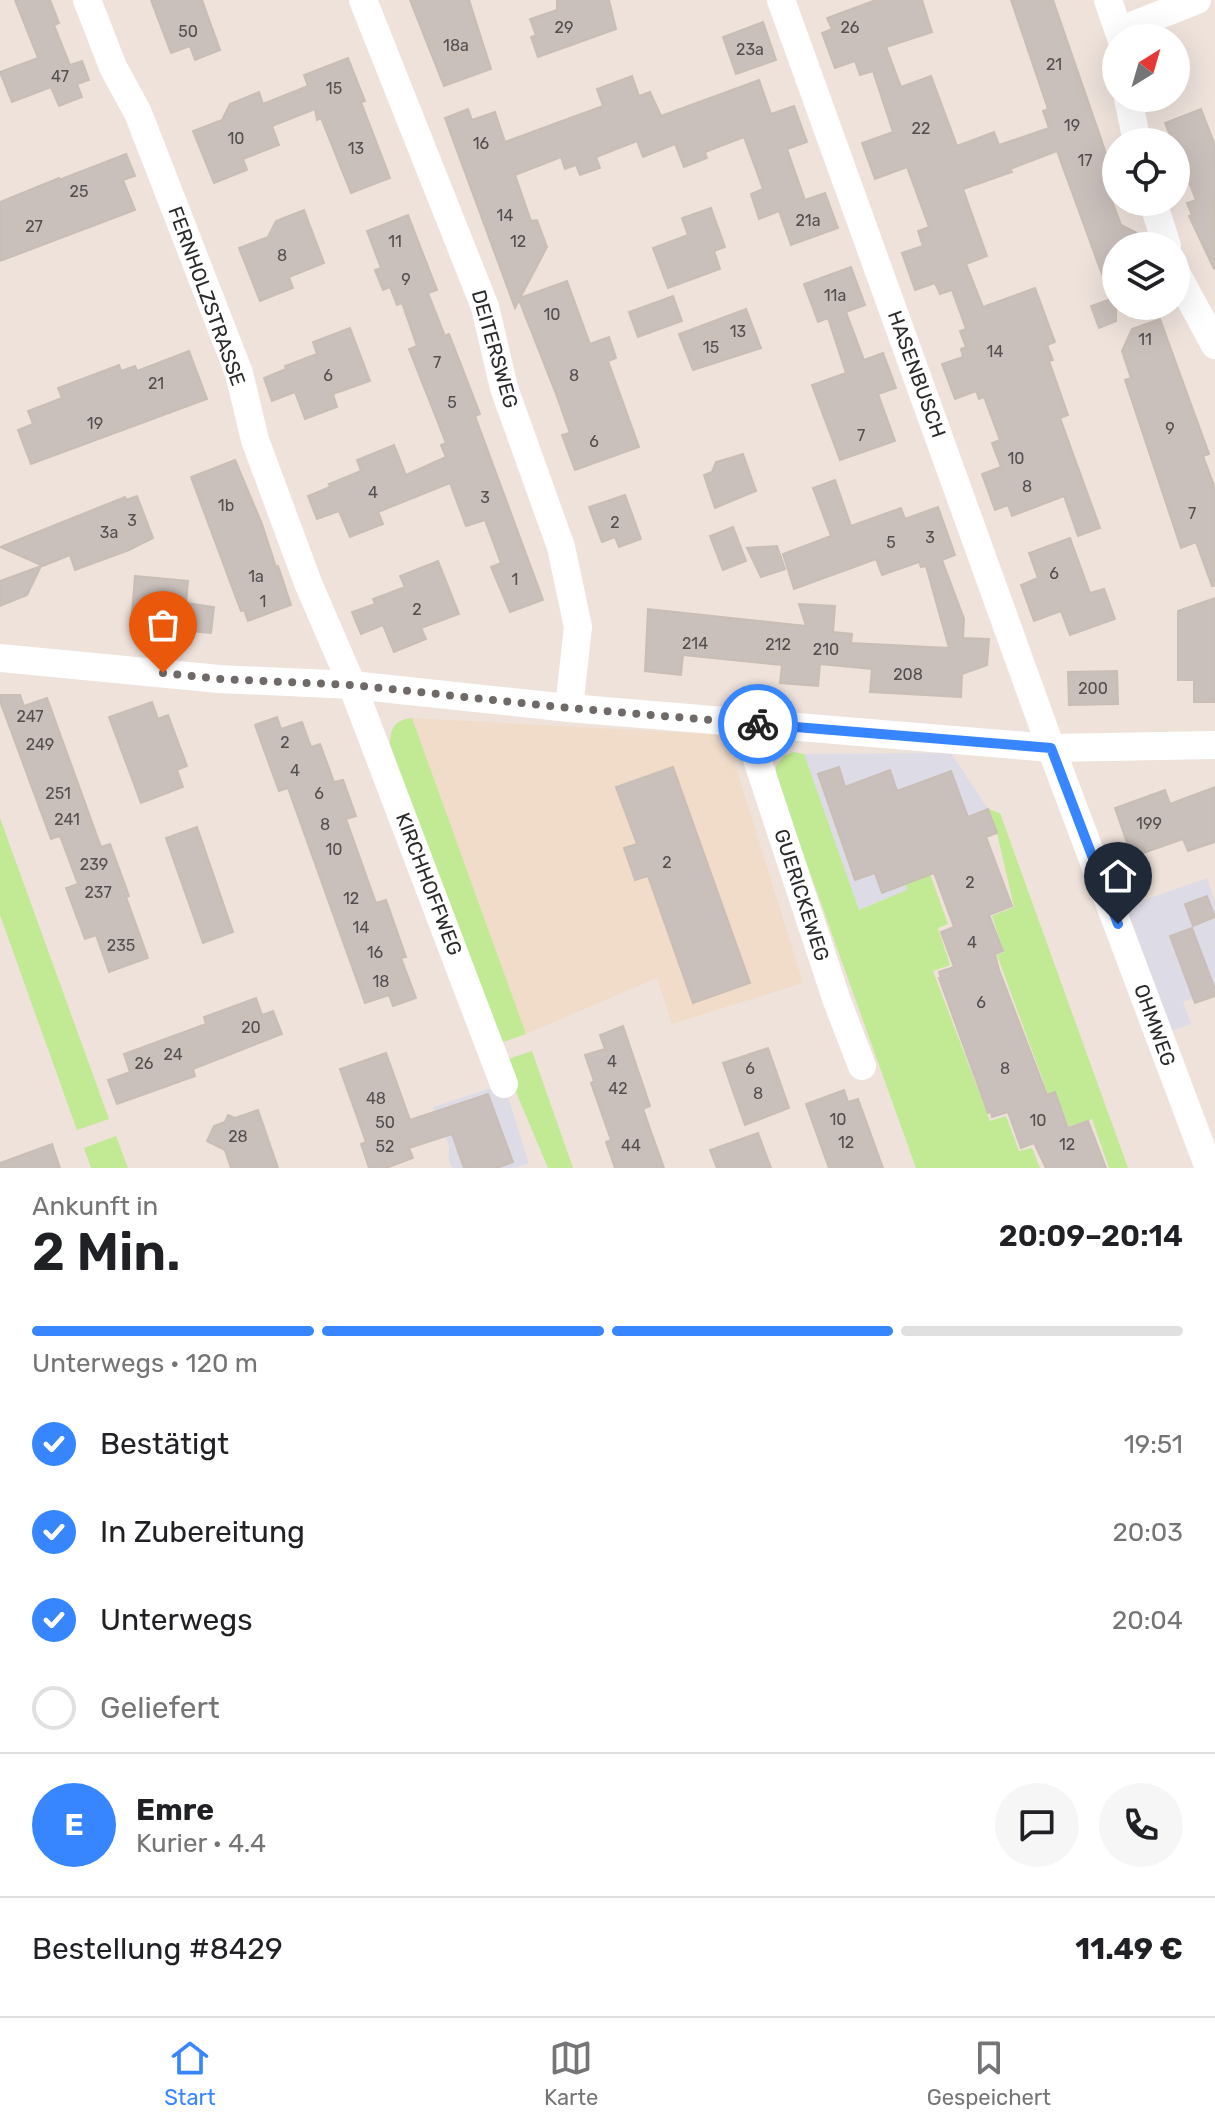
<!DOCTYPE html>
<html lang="de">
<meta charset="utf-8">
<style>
body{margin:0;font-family:Rubik,sans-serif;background:#f6f6f6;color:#202124;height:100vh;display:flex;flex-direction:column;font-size:30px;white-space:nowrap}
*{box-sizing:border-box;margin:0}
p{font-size:26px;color:#757577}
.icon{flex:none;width:44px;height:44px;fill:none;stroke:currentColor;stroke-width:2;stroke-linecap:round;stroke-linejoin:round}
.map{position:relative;height:1168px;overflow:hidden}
.details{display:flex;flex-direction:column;background:#fff;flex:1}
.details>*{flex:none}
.needle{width:52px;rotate:37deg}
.tools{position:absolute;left:1102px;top:24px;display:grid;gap:16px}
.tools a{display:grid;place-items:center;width:88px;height:88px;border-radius:50%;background:#fff;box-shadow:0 8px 32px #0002;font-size:40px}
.pin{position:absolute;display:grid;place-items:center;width:68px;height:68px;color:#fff;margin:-82px -34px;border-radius:50% 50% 50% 0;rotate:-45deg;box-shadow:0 0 8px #0007}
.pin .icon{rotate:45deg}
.courier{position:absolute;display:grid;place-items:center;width:80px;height:80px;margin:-40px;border:6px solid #3786ff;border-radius:50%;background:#fff;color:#222;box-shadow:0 2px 10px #0007}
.head em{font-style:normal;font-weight:600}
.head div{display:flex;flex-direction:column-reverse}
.head{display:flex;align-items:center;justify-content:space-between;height:136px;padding:0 32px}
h1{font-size:52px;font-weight:600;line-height:60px}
.bar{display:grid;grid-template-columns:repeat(4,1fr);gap:12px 8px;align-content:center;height:96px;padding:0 32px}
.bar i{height:10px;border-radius:6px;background:#e0e0e0}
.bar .current{background:#3786ff}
.bar p{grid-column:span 4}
.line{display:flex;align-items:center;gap:20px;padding:0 32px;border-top:2px solid #e0e0e0}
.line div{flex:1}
.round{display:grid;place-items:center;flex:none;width:84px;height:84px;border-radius:42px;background:#f6f6f6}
ol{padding:0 32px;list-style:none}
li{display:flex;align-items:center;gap:24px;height:88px}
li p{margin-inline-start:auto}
li .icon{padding:8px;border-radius:50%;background:#3786ff;color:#fff;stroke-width:4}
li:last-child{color:#757577}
li i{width:44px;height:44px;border:4px solid #e0e0e0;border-radius:50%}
.tabs{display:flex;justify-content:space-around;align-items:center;height:112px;border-top:2px solid #e0e0e0;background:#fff;font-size:22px;color:#757577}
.tabs a{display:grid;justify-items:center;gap:4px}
.tabs .current{color:#3786ff}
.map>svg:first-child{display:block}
.industrial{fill:#dddce6}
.education{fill:#f1dcc9}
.green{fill:#c2e993}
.building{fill:#c9bfbb;stroke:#c9beb5;stroke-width:2}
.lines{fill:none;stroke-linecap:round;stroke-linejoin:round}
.minor{stroke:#fff;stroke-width:28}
.done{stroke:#6f6a68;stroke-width:8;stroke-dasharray:0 14.4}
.route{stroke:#3786ff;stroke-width:10}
.labels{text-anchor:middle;stroke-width:6;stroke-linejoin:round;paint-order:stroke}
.number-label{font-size:16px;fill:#524f4e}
.street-label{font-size:20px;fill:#2a2a2a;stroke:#fff}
</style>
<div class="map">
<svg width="1215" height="1168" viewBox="0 0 1215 1168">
<rect width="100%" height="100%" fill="#eee2db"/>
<g class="industrial">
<path d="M951,753L988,809L902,868L908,890L858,910L804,754Z"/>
<path d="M1207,878L1215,902V991L1183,1002L1191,1024L1163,1034L1119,909Z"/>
<path d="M504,1084L529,1163L515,1168H453L449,1163V1146L433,1107Z"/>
</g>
<path class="education" d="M412,718L726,735L803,983L672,1024L657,978L526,1034Z"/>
<g class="green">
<path d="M412,718L526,1034L497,1044L390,744C390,728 395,720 412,718Z"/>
<path d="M793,752L804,754L859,910L907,890L902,868L925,860L948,924L938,928L950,965L933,971L990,1121L1006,1116L1019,1151L1032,1148L1040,1168H916L776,778V766L784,756Z"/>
<path d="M988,809L1000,813L1128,1168H1109L1092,1119L1069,1126L1055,1091L1048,1094L997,955L1004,952L992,916L1014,907L997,833Z"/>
<path d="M0,818L109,1119L77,1130L0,915Z"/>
<path d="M532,1051L573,1168H548L503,1061Z"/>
<path d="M116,1136L128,1168H91L84,1148Z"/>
</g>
<g class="building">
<path d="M15,0H50L59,23L54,25L70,65L82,61L89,80L77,84L82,97L59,106L51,87L12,102L0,72L38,58Z"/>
<path d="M151,0H202L220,50L195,60L190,46L171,53Z"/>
<path d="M410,0H469L491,69L444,86Z"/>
<path d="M557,0H609L616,29L538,57L531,37L536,35L530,19L557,10Z"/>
<path d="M876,0H922L932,32L886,47L901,87L931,76L957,146L994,132L999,145L1049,128L1043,111L1048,109L1011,0H1053L1110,165L1113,179L1105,182L1121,225L1147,238L1149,246H1116V321L1099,328L1091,306L1111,299L1057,151L1010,169L1012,172L963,189L987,256L966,264L983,307L1035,288L1055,342L1047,345L1053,360L1049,361L1068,415L1060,418L1100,528L1078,536L1064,496L1012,516L1008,505L995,510L982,474L1001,467L992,443L1000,440L984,397L979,399L976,391L955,399L942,364L963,357L961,349L966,347L960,331L966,329L952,290L940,294L935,283L915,290L902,253L923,246L918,231L929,227L907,167L875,179L862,143L893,132L873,71L860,75L855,61L835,68L822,33L832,29L827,18Z"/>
<path d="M763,22L776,60L736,74L723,37Z"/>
<path d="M348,58L365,101L361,102L390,178L351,193L321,118L317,120L315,109L272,126L279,145L243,159L247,170L214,183L193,131L222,120L230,104L259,92L263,104L308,86L304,75Z"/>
<path d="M632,76L639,96L650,92L661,116L759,80L771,114L794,106L807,142L787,149L805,200L825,193L838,228L791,245L779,211L759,219L751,194L763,189L744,137L705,152L707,158L684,167L675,144L643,157L637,141L596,157L600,168L580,175L576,165L565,169L561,157L515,175L531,221L537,220L547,247L520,298L567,281L590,344L609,337L616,358L608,361L639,447L575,470L562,435L570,433L556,394L519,300L515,308L445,118L468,109L472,120L495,112L505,142L603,106L597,89Z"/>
<path d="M1201,109L1215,145L1214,269L1189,216L1192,215L1187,203L1196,200L1176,150V142H1173L1165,123Z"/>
<path d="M126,154L135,176L123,180L135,210L0,261V202L59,178V180Z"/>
<path d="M711,208L725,247L714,251L720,269L668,288L653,248L688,235L682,218Z"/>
<path d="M304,210L324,263L289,277L293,288L260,301L239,248L268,237L276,221Z"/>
<path d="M408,215L437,290L428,293L445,336L449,334L480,414L475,416L543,600L510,612L491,567L501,563L485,520L466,526L450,483L378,512L383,524L350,537L339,511L317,519L308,496L330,487L329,484L361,471L357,460L394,445L406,475L446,457L441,445L446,443L409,349L417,346L402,303L397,305L390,287L383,290L375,270L381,268L367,231Z"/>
<path d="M851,267L865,305L846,312L864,360L883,353L896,388L878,394L895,441L840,460L812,385L846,373L828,318L818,322L804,284Z"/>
<path d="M673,296L682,321L638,337L629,312Z"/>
<path d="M746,309L761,348L693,370L679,334Z"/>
<path d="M1160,319L1209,454L1203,456L1215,488V586H1212L1196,542L1181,548L1125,380L1131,378L1122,351L1132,329Z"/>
<path d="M350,328L370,381L333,394L337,407L305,419L295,392L272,401L264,378L286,369L285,366L317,354L313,342Z"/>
<path d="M189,351L207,399L31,464L18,430L33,424L28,411L62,398L58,388L119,365L121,371L135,366L137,371Z"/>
<path d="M743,454L756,491L715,508L704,475L712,472L716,462Z"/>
<path d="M235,460L262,524L276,567L278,566L291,605L248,621L244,610L241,611L191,477Z"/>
<path d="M835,480L851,526L901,508L905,519L938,507L955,555L942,560L964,619L963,638L989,639L987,665L962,674L961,697L870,692L872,669L820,664L818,686L780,683L782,665L683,655L681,675L645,671L648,609L806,626L799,604L835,606L833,632L852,634L851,643L949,648L926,566L921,567L919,562L882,575L876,559L794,589L783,554L831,536L813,488Z"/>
<path d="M625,495L641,539L619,547L615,537L602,542L589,507Z"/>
<path d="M137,496L153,538L129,550L75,570L70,555L43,566L0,547L125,497L126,500Z"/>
<path d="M733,527L746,561L723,570L710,536Z"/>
<path d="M1070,538L1090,593L1104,589L1115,619L1070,635L1061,611L1034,621L1021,585L1038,578L1029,553Z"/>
<path d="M777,546L785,569L761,577L747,548Z"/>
<path d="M438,561L459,614L421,628L426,639L394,652L383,625L361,634L352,612L375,604L373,599L405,587L400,576Z"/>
<path d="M41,566L27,595L0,606V581Z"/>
<path d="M135,576L188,581L186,603L214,607L211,633L131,626Z"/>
<path d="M1215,598V702H1194V680H1178V611Z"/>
<path d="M1117,671L1118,704L1069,705L1068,672Z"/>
<path d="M0,695H20L24,706L47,698L101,847L110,844L129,896L126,897L148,958L109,972L96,935L85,939L66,888L78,884L60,836L51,839L0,701Z"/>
<path d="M152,702L158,719L168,715L187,766L177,770L183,787L141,803L109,717Z"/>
<path d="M277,717L281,729L302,722L311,747L320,744L334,782L343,780L356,816L346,819L376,903L386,900L406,957L401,958L416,998L393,1006L389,995L365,1003L288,788L279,791L255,725Z"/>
<path d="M673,767L750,983L693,1003L648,876L635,880L624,848L637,844L616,787Z"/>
<path d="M839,767L845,787L890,770L897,791L951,771L968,817L988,809L997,833L986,837L1012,906L989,915L1003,951L995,954L999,970L1047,1095L1055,1092L1068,1128L1088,1121L1106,1168H1046L1034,1143L1021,1148L1008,1112L992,1117L991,1112L988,1113L939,978H941L939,972L954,967L941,932L954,927L934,873L882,893L875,873L855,880L818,774Z"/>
<path d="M1215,787V842L1188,851L1183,839L1132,857L1115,808L1165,790L1170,804Z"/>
<path d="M197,827L233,932L203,943L166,838Z"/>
<path d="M1207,896L1215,917L1193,926L1185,904Z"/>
<path d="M1192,928L1215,989V996L1195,1003L1170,936Z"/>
<path d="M256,998L262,1015L273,1011L282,1034L193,1069L195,1076L117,1104L108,1080L130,1072L124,1054L206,1024L204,1017Z"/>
<path d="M623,1026L650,1106L643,1109L664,1168H615L606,1142L611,1140L591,1083L594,1081L585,1055L605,1049L600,1035Z"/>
<path d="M768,1048L789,1108L745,1125L723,1063Z"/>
<path d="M386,1053L410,1120L488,1094L513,1162L497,1168H464L452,1134L409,1148L413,1158L386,1168H369L361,1144L366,1142L340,1069Z"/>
<path d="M844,1090L848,1102L858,1099L883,1168H829L806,1104Z"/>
<path d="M258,1110L278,1168H231L225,1150L207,1141L214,1126L225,1122L228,1115L235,1118Z"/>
<path d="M758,1133L771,1168H717L710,1150Z"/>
<path d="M52,1144L60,1168H0V1163Z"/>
</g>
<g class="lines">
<g class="minor">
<path d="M87,0L113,67L138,113L239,373L255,440L308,583L352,685L504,1084"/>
<path d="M363,0L485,307L504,388L561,547L578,627L569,708"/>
<path d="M781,0L1051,748L1209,1168"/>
<path d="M1108,0L1121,38"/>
<path d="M1119,31L1197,0"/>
<path d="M1128,98L1137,142"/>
<path d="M1153,202L1167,246"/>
<path d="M1176,273L1215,345"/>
<path d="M0,658L219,679L352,685L569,708L1051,748L1215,745"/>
<path d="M745,723L837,1001L862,1066"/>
</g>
</g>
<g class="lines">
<path class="done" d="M163,673L219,679L352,685L569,708L758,724"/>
<path class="route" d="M758,724L1051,748L1118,924"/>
</g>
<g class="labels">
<g class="number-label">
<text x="564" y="33">29</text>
<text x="850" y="33">26</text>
<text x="188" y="37">50</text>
<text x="456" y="51">18a</text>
<text x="750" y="55">23a</text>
<text x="1054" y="70">21</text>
<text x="60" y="82">47</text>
<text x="334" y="94">15</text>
<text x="1072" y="131">19</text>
<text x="921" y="134">22</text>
<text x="236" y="144">10</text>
<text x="481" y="149">16</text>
<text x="356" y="154">13</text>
<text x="1085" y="166">17</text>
<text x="79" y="197">25</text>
<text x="505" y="221">14</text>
<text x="808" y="226">21a</text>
<text x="34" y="232">27</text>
<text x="395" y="247">11</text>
<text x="518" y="247">12</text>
<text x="282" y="261">8</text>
<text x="406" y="285">9</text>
<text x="835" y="301">11a</text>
<text x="552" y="320">10</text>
<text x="738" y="337">13</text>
<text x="1145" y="345">11</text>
<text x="711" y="353">15</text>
<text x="995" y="357">14</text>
<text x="437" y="368">7</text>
<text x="328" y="381">6</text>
<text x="574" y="381">8</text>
<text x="156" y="389">21</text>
<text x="452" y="408">5</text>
<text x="95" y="429">19</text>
<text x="1170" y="434">9</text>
<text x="861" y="441">7</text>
<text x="594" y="447">6</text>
<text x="1016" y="464">10</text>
<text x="1027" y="492">8</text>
<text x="373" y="498">4</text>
<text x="485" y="503">3</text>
<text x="226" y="511">1b</text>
<text x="1192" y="519">7</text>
<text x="132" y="526">3</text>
<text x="615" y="528">2</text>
<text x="109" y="538">3a</text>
<text x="930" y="543">3</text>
<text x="891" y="548">5</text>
<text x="1054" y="579">6</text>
<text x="256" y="582">1a</text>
<text x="515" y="585">1</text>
<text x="263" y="607">1</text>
<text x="417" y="615">2</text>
<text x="695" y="649">214</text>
<text x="778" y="650">212</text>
<text x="826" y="655">210</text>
<text x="908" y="680">208</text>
<text x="1093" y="694">200</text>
<text x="30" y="722">247</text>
<text x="285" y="748">2</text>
<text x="40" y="750">249</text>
<text x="295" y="776">4</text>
<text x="58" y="799">251</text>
<text x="319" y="799">6</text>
<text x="67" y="825">241</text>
<text x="1149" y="829">199</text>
<text x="325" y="830">8</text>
<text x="334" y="855">10</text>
<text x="667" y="868">2</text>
<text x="94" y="870">239</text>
<text x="970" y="888">2</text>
<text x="98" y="898">237</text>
<text x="351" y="904">12</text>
<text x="361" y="933">14</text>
<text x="972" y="948">4</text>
<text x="121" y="951">235</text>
<text x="375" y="958">16</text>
<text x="381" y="987">18</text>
<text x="981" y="1008">6</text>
<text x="251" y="1033">20</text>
<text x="173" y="1060">24</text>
<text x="612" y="1067">4</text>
<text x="144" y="1069">26</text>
<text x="750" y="1074">6</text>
<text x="1005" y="1074">8</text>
<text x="618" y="1094">42</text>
<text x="758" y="1099">8</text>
<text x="376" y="1104">48</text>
<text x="838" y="1125">10</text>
<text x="1038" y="1126">10</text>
<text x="385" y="1128">50</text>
<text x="238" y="1142">28</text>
<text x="846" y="1148">12</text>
<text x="1067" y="1150">12</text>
<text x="631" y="1151">44</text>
<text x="385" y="1152">52</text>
</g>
<g class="street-label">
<text transform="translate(207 296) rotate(70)" y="7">FERNHOLZSTRASSE</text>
<text transform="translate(495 349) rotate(74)" y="7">DEITERSWEG</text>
<text transform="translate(917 374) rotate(70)" y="7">HASENBUSCH</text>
<text transform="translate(429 884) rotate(69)" y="7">KIRCHHOFFWEG</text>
<text transform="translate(802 895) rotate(72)" y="7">GUERICKEWEG</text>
<text transform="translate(1155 1025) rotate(70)" y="7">OHMWEG</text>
</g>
</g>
</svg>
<div class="tools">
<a><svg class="needle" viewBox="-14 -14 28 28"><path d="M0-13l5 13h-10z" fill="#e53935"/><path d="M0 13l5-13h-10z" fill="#757577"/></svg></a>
<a><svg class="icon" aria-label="locate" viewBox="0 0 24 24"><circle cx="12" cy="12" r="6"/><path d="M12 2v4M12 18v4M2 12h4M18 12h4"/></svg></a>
<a><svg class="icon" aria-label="layers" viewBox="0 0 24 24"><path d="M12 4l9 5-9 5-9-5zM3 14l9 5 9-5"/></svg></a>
</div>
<div class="pin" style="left:163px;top:673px;background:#ea580c"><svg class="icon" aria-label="bag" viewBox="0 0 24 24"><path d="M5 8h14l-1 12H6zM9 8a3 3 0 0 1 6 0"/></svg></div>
<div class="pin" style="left:1118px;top:924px;background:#1f2937"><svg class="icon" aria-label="home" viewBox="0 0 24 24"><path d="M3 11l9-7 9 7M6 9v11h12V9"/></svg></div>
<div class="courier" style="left:758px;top:724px"><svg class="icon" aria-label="bike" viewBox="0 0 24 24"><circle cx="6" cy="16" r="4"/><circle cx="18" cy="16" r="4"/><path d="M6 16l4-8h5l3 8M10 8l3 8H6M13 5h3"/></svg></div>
</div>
<section class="details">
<div class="head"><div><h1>2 Min.</h1><p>Ankunft in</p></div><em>20:09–20:14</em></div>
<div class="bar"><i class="current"></i><i class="current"></i><i class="current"></i><i></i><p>Unterwegs · 120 m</p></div>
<ol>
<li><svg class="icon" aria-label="check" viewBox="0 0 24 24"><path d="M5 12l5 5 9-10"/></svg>Bestätigt<p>19:51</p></li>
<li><svg class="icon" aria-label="check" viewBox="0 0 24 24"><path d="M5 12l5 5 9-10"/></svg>In Zubereitung<p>20:03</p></li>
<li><svg class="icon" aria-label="check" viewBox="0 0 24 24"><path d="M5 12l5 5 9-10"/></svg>Unterwegs<p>20:04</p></li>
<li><i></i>Geliefert</li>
</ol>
<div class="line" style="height:144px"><b class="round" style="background:#3786ff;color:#fff">E</b><div><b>Emre</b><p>Kurier · 4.4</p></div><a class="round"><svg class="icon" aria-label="chat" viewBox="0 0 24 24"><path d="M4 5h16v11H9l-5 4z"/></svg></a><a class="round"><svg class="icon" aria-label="phone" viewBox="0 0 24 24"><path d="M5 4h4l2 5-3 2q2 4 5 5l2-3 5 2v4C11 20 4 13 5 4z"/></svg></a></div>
<div class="line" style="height:104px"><div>Bestellung #8429</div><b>11.49 €</b></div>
</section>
<nav class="tabs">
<a class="current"><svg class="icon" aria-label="home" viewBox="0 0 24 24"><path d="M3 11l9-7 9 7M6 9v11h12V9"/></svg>Start</a>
<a><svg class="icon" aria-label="map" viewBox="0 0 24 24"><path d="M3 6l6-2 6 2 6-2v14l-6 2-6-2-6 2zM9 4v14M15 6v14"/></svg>Karte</a>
<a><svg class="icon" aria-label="saved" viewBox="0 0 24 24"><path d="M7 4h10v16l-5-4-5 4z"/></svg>Gespeichert</a>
</nav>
